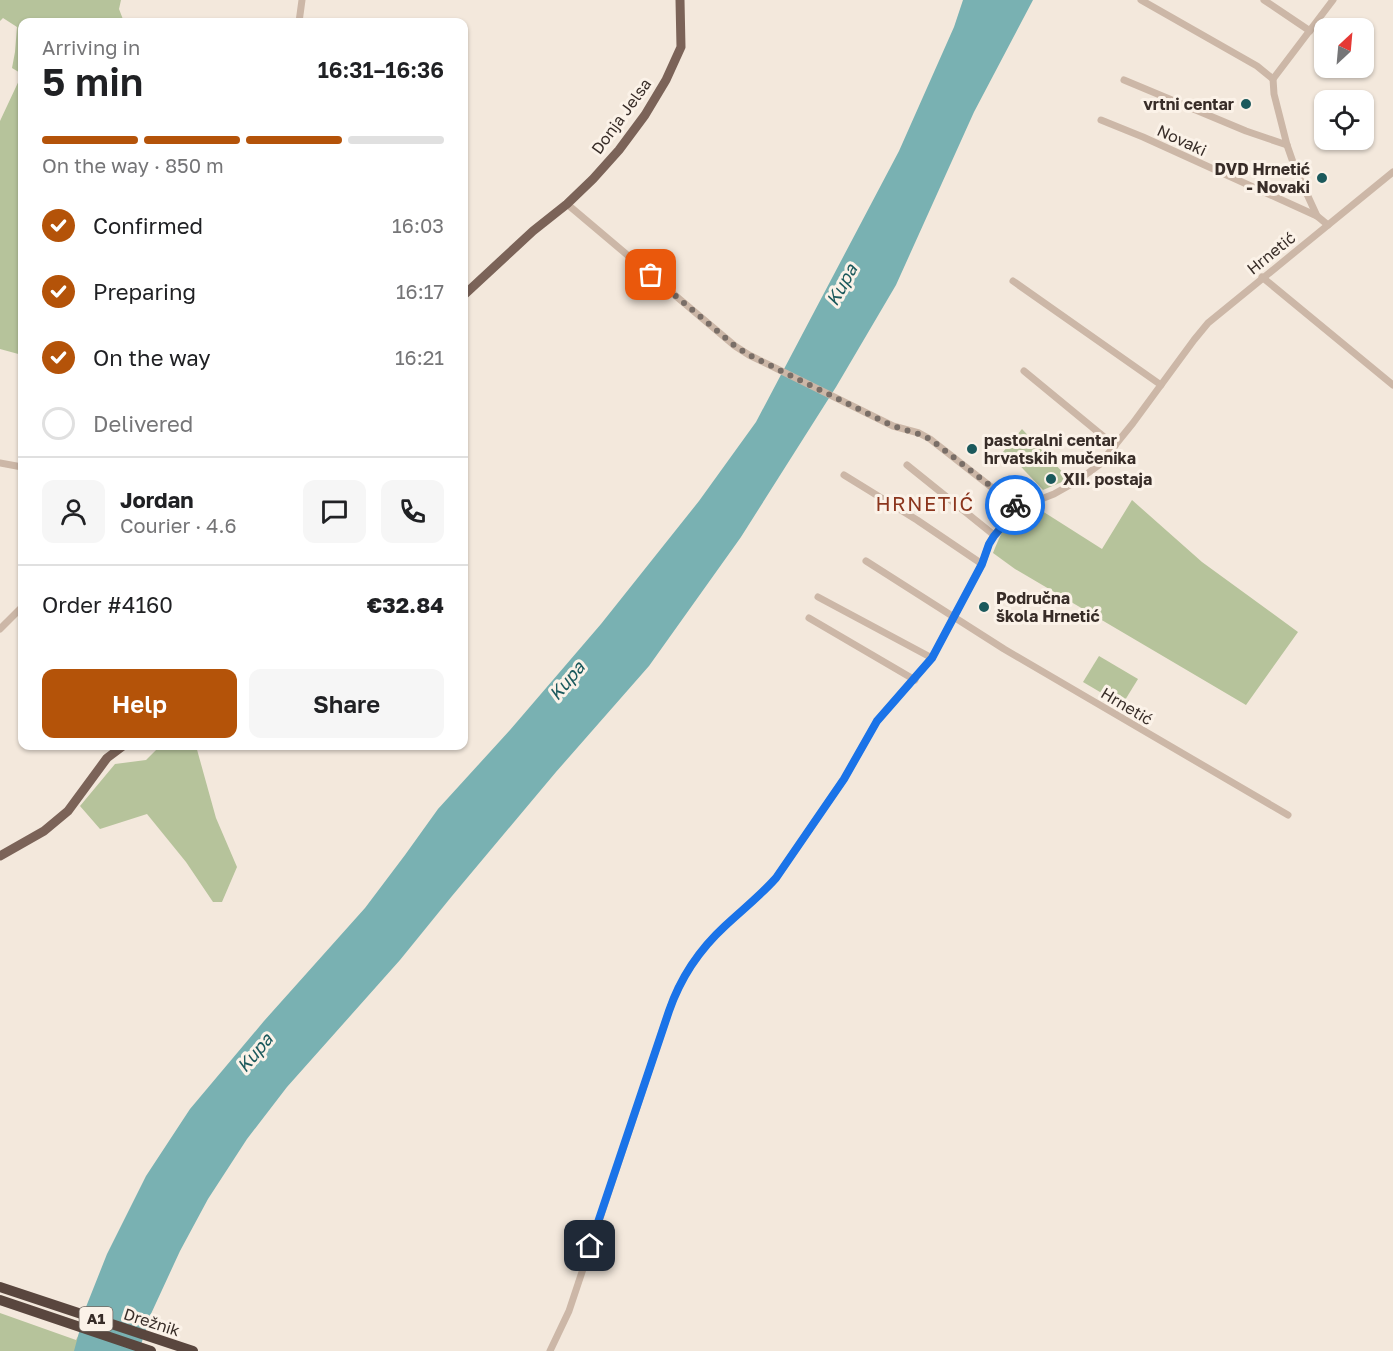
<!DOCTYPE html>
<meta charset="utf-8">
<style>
body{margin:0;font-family:"Golos Text",sans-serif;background:#f6f6f6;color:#202124;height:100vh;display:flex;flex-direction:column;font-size:22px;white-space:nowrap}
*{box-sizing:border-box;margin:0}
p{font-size:20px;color:#757577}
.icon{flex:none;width:33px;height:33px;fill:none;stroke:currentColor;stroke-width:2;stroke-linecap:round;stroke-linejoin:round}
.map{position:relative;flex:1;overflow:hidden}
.details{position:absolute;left:18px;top:18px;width:450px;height:732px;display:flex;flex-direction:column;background:#fff;border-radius:12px;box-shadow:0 2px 4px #0004}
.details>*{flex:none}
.needle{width:39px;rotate:26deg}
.buttons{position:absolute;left:1314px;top:18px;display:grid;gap:12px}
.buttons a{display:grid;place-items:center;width:60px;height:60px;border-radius:12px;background:#fff;box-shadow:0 2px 4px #0004;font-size:30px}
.pin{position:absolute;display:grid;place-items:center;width:51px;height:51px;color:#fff;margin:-26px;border-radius:12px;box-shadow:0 3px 9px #0006}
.courier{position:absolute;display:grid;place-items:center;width:60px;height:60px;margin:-30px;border:4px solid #1a73e8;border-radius:50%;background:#fff;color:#222;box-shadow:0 2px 8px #0007}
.overview em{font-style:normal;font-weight:600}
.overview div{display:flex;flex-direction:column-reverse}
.overview{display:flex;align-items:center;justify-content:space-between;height:102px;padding:0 24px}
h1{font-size:39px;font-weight:600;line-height:45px}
.bar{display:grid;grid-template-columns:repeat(4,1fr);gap:9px 6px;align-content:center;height:72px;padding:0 24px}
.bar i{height:8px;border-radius:4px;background:#e0e0e0}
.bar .selected{background:#b45309}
.bar p{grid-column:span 4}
.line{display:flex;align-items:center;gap:15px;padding:0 24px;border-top:2px solid #e0e0e0}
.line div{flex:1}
.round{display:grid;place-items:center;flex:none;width:63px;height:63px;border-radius:12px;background:#f6f6f6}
ol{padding:0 24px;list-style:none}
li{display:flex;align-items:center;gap:18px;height:66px}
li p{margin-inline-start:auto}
li .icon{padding:6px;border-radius:50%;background:#b45309;color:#fff;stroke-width:4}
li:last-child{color:#757577}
li i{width:33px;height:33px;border:3px solid #e0e0e0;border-radius:50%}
.primary-button{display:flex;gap:12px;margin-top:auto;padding:12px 24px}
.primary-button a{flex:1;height:69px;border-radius:12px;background:#b45309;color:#fff;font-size:24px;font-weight:600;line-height:69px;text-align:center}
.primary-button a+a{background:#f6f6f6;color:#202124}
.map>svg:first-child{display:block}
.green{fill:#b6c39b}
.water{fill:#79b1b2}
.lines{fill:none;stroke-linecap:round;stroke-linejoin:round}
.minor{stroke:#ccb7a7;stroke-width:7}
.major{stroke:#7b6358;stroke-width:9}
.highway{stroke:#59463e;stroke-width:10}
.done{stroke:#796e67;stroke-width:6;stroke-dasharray:0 10.8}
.route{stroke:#1a73e8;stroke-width:8}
.poi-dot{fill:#1b595c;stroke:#fbf2e8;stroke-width:2}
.labels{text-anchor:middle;stroke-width:6;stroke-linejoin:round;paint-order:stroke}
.shield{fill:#fbf2e8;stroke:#726862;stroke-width:1.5}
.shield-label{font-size:15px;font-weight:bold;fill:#382d28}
.poi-label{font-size:16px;font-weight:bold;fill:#382d28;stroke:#fbf2e8;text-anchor:start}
.street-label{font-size:16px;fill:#382d28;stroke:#fbf2e8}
.water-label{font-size:18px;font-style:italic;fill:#1b595c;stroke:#fbf2e8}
.quarter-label{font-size:20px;letter-spacing:1.5px;fill:#8b351d;stroke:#fbf2e8}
</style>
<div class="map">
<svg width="1393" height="1351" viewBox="0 0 1393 1351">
<rect width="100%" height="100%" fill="#f3e8dc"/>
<g class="green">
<path d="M0,0H121L119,9L124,22H22V355L0,349V121L22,74L12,68L15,52L17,27L3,18L0,21Z"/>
<path d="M1022,429L1069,479L1043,490L1009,454L1006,457L1003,452Z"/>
<path d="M1132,500L1202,562L1298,632L1246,705L1015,569L993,553C1001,533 1012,504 1039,509L1102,549Z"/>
<path d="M1099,656L1138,679L1122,705L1083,682Z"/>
<path d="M160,746H196L216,818L237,867L222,902H213L186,862L147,814L100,829L80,806L115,764L146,760Z"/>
<path d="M0,1313L76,1340L80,1332L75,1351H0Z"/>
</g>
<path class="water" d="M963,0H1033L974,112L896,285L836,387L741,537L649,666L556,772L452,896L400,960L287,1087L247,1139L208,1199L180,1251L150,1316L139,1351H74L86,1307L107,1254L146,1176L190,1109L264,1021L365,908L405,855L438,809L510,730L601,624L699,501L756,422L899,151L954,27Z"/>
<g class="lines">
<g class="minor">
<path d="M1141,0L1257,66L1273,79"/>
<path d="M1264,0L1310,31"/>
<path d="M299,22L302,0"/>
<path d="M1124,80L1246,131L1287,145"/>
<path d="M1101,120L1143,137L1317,216"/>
<path d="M567,204L735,346L749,355L893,426L919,433L930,439L1018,508"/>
<path d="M1328,225L1317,216L1295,168L1287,145L1274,94L1273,79L1333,0"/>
<path d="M1262,277L1393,385"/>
<path d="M1013,281L1161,385"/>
<path d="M1024,371L1115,446"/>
<path d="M0,463L22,467"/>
<path d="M907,465L994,535"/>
<path d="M844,475L917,520L982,564"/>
<path d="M866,561L1004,649L1288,815"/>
<path d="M818,597L932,658"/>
<path d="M809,618L915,680"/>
<path d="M0,629L22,607"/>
<path d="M550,1351L569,1311L669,1011C680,979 700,949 725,926C742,910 760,896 776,878L844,779L877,721L932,658L982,564L989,544L994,535L1018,508L1054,494L1077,481L1099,465L1133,423L1194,340L1208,323L1393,172"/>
</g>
<g class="major">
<path d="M464,295L533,231L567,204L593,179L619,150L645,115L666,80L681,47L680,0"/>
<path d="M0,856L44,831L68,811L107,758L123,746"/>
</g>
<g class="highway">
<path d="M0,1287L193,1351"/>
<path d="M0,1300L151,1351"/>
</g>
</g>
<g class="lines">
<path class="done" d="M651,275L735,346L749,355L893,426L919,434L930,439L1015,505"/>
<path class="route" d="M590,1246L669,1011C680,979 700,949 725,926C742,910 760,896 776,878L844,779L877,721L932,658L982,564L989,544L994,536L1018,508L1015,505"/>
</g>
<g class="poi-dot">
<circle cx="1246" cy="104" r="6"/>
<circle cx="1322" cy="178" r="6"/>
<circle cx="972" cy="449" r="6"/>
<circle cx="1051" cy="479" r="6"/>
<circle cx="984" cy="607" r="6"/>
</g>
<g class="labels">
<rect class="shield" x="79.5" y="1307" width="33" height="24" rx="4.5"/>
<g class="shield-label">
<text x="96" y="1324">A1</text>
</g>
<g class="poi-label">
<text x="1234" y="110" text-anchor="end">vrtni centar</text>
<text x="1310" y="175" text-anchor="end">DVD Hrnetić<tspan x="1310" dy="18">- Novaki</tspan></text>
<text x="984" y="446">pastoralni centar<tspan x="984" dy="18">hrvatskih mučenika</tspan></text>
<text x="1063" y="485">XII. postaja</text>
<text x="996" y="604">Područna<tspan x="996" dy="18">škola Hrnetić</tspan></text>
</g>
<g class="street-label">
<text transform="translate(621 116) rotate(-54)" y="6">Donja Jelsa</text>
<text transform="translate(1182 140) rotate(25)" y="6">Novaki</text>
<text transform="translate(1271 253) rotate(-39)" y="6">Hrnetić</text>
<text transform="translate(1127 706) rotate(31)" y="6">Hrnetić</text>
<text transform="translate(152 1322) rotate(18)" y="6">Drežnik</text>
</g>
<g class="water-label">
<text transform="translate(842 285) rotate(-61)" y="6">Kupa</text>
<text transform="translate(567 681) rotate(-50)" y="6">Kupa</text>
<text transform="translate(255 1053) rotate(-50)" y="6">Kupa</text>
</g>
<g class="quarter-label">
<text x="925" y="511">HRNETIĆ</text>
</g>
</g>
</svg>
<div class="buttons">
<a><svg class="needle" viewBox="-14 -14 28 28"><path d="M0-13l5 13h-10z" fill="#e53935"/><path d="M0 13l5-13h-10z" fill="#757577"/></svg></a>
<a><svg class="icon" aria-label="locate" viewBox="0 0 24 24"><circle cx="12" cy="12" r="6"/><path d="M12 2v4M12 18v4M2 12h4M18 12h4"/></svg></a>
</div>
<div class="pin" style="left:651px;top:275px;background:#ea580c"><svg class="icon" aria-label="bag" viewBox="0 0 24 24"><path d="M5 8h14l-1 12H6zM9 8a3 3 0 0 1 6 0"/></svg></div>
<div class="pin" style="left:590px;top:1246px;background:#1f2937"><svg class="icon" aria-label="home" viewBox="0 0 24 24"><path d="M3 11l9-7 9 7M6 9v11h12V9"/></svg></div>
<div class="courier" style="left:1015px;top:505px"><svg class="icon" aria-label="bike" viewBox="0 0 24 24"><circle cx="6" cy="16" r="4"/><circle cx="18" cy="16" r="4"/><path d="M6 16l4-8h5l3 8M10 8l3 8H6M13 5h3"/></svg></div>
<section class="details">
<div class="overview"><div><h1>5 min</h1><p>Arriving in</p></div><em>16:31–16:36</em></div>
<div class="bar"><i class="selected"></i><i class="selected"></i><i class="selected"></i><i></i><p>On the way · 850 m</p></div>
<ol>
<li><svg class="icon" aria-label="check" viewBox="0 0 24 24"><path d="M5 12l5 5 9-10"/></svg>Confirmed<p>16:03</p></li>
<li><svg class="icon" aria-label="check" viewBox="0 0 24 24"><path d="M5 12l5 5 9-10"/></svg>Preparing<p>16:17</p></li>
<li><svg class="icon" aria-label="check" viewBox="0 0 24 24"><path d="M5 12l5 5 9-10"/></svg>On the way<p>16:21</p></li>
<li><i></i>Delivered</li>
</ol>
<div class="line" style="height:108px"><a class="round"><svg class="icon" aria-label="person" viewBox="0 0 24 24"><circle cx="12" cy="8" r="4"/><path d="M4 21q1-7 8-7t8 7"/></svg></a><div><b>Jordan</b><p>Courier · 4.6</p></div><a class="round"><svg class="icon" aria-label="chat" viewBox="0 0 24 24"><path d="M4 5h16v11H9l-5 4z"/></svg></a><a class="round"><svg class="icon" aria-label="phone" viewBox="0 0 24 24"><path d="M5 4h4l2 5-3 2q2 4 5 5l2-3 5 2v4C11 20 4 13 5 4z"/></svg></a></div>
<div class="line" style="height:78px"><div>Order #4160</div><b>€32.84</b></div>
<div class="primary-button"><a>Help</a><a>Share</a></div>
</section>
</div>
